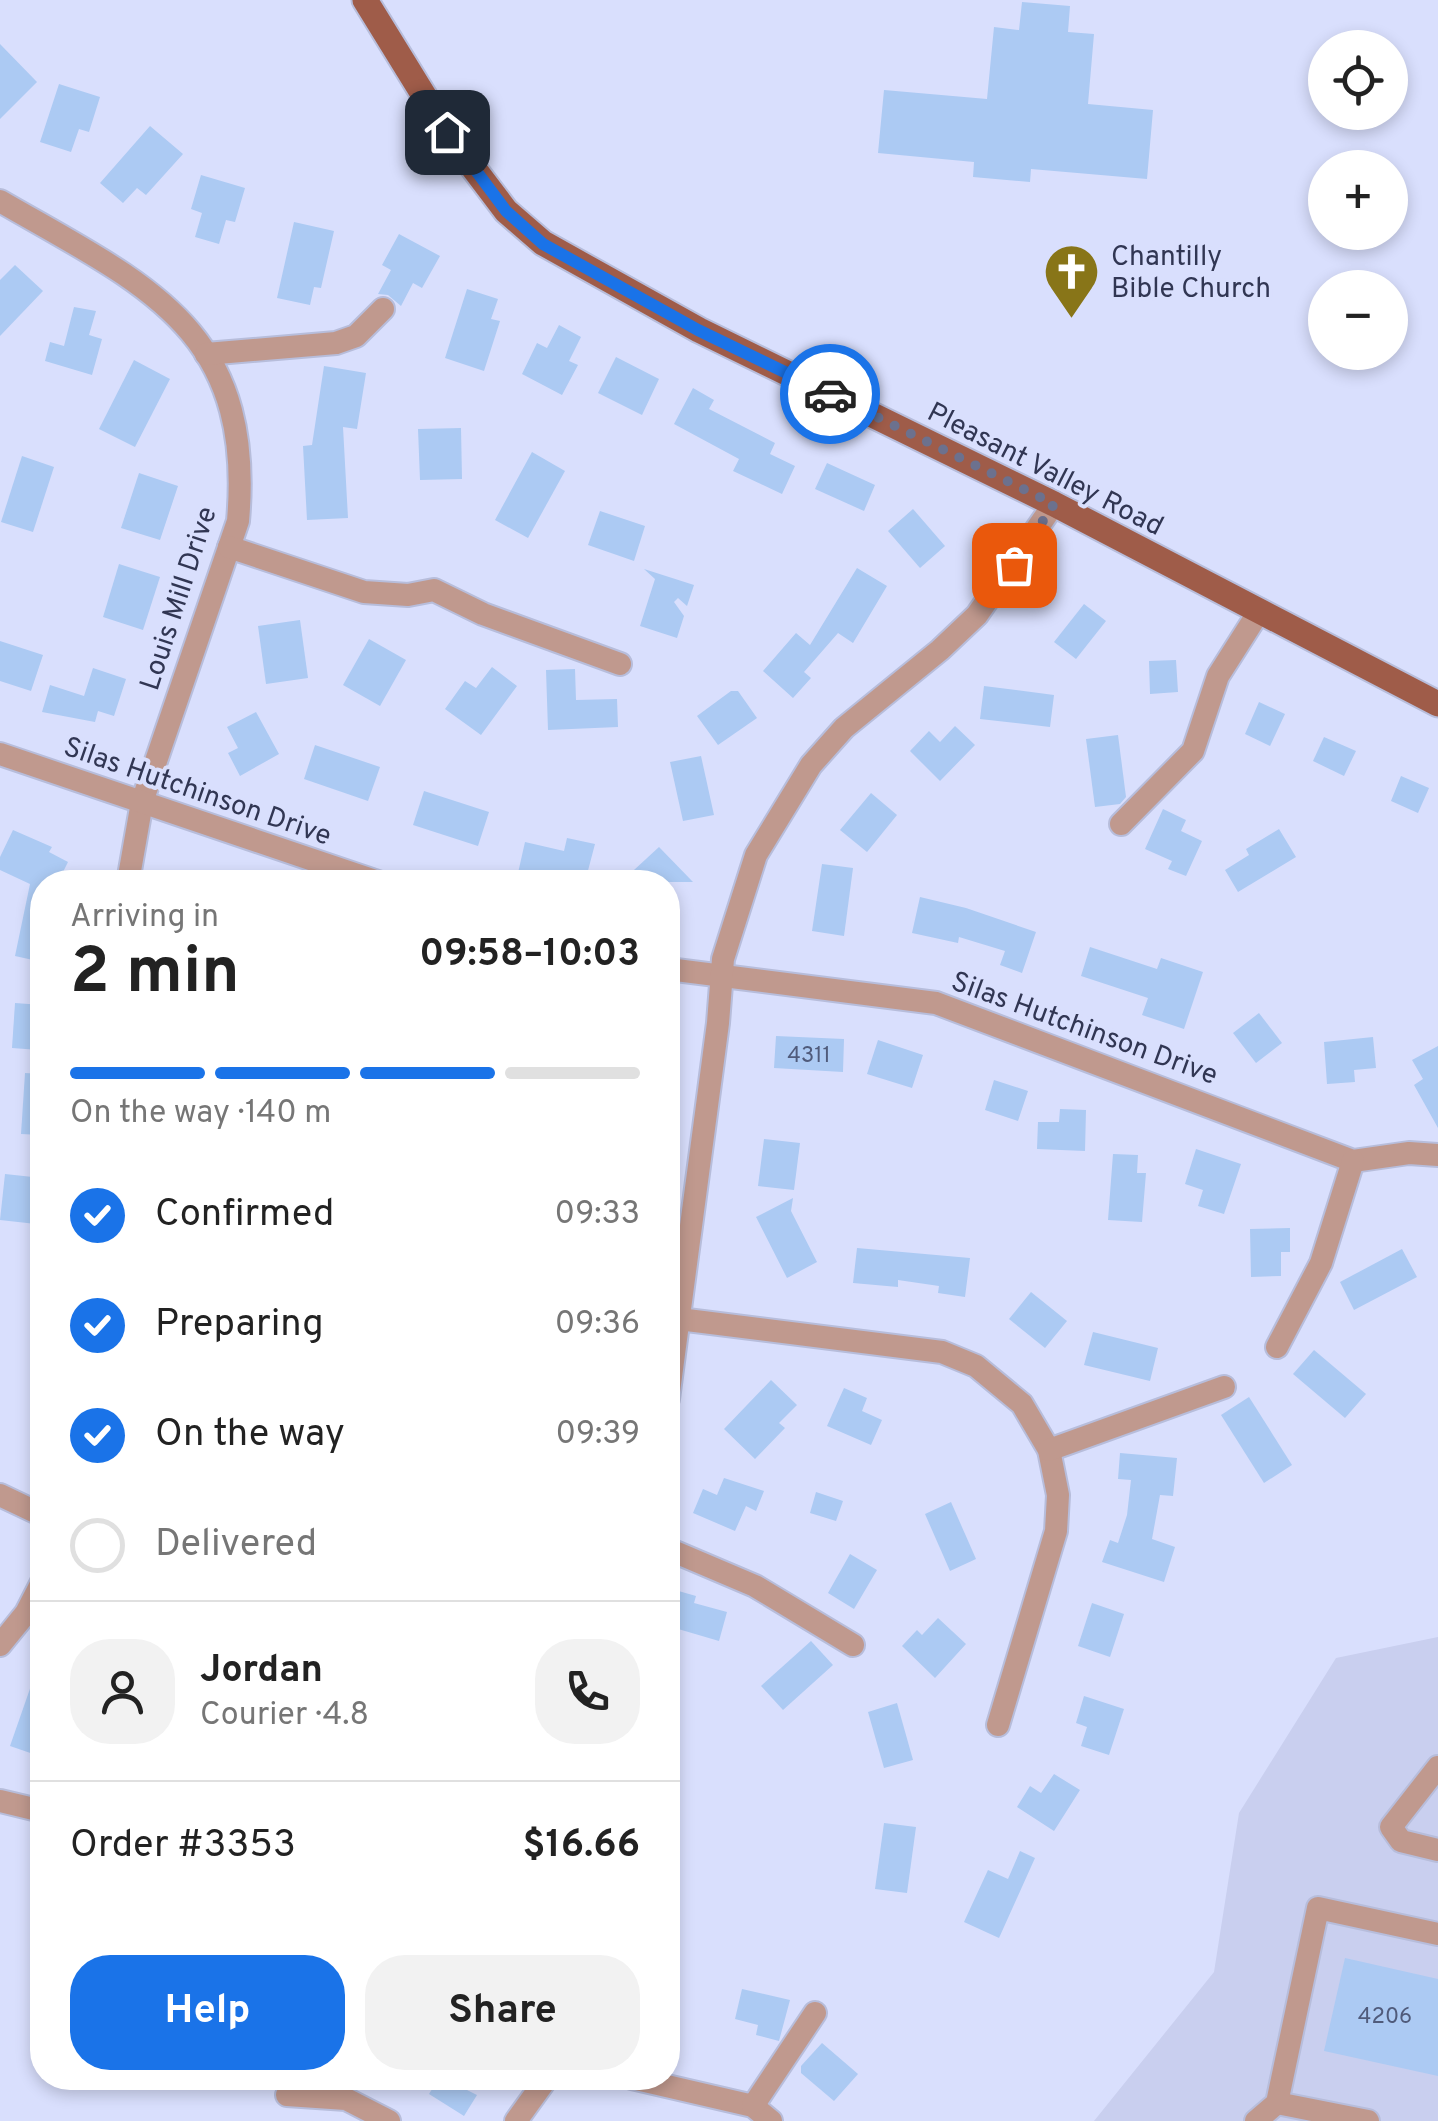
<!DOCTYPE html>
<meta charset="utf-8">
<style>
body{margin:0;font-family:Overpass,sans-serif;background:#f2f2f2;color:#222;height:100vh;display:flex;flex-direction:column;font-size:38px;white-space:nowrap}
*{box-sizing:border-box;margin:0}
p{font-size:32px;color:#767676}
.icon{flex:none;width:55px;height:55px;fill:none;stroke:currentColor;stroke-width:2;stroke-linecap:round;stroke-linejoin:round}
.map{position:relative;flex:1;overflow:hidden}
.sheet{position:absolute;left:30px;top:870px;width:650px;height:1220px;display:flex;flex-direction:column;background:#fff;border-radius:40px;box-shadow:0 5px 15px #0003}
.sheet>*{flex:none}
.buttons{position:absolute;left:1308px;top:30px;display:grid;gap:20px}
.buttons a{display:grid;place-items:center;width:100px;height:100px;border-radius:50%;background:#fff;box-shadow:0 5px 15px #0003;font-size:50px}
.pin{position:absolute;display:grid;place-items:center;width:85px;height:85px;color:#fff;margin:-42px;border-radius:20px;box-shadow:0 5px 15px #0006}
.courier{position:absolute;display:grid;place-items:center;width:100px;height:100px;margin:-50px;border:8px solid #1a73e8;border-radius:50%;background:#fff;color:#222;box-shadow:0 2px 12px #0007}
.summary em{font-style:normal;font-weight:700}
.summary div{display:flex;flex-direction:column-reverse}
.summary{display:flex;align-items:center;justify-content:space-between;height:170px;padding:0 40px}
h1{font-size:65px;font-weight:700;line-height:75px}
.bar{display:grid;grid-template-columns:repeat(4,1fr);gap:15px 10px;align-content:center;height:120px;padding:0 40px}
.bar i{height:12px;border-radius:8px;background:#e0e0e0}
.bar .active{background:#1a73e8}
.bar p{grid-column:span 4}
.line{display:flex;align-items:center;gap:25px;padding:0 40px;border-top:2px solid #e0e0e0}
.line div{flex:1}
.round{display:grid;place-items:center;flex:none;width:105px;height:105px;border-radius:40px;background:#f2f2f2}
ol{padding:0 40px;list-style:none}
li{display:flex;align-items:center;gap:30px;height:110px}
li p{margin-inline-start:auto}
li .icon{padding:10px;border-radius:50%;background:#1a73e8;color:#fff;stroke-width:4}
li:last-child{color:#767676}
li i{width:55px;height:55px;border:5px solid #e0e0e0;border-radius:50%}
.primary-button{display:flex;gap:20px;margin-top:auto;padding:20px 40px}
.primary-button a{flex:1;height:115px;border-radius:40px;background:#1a73e8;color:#fff;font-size:40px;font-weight:700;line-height:115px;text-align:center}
.primary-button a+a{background:#f2f2f2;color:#222}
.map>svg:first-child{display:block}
.built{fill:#c9cfef}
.building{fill:#accaf3}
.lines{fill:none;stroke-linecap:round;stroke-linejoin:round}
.minor-casing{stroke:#b7bddb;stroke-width:26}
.major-casing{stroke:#b7bddb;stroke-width:29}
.minor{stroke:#c0998e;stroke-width:22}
.major{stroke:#9f5c49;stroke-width:25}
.done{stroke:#6c718e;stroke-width:10;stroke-dasharray:0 18}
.route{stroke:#1a73e8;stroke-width:12}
.labels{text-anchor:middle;stroke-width:8;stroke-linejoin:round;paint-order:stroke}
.number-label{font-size:22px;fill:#505b7b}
.poi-label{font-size:28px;fill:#313653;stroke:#d9dffd;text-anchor:start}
.street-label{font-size:28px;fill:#313653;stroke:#d9dffd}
</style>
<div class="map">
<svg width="1438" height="2121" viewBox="0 0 1438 2121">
<rect width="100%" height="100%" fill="#d9dffd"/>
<path class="built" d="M1438,1637V2121H1094L1214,1972L1239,1813L1336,1658Z"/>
<g class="building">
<path d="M1022,2L1070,6L1068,32L1094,34L1088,104L1153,110L1147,179L1031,169L1030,182L973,177L974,162L878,153L884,90L987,99L994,27L1019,30Z"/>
<path d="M0,44L37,82L0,119Z"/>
<path d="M59,84L100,97L89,132L79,129L71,152L40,142Z"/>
<path d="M150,126L183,154L146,195L137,188L123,203L100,183Z"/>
<path d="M201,175L245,188L235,222L226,220L219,244L195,237L202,213L191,209Z"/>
<path d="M294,222L334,231L321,288L314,287L310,305L277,298Z"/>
<path d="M399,234L440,256L422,288L413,283L401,306L388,295L378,294L391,270L382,265Z"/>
<path d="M15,265L43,291L0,336V280Z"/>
<path d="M467,289L498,299L491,319L500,321L484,371L445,358Z"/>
<path d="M74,307L96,311L89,335L102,339L92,375L45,361L50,342L64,346Z"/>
<path d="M559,325L581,337L569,361L578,365L562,395L522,374L537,343L547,348Z"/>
<path d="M616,357L659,379L642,415L598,393Z"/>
<path d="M134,360L170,379L135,447L99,429Z"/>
<path d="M324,366L366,373L357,429L343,427L348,518L307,520L303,446L312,445Z"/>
<path d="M693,388L714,400L709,409L775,443L770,454L795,466L782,494L733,471L739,459L674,424Z"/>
<path d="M461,428L462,479L420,480L418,429Z"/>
<path d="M532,452L565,471L528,538L495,520Z"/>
<path d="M22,456L54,467L33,532L1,522Z"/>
<path d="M827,463L875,485L864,511L815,489Z"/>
<path d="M139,473L178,486L160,540L121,528Z"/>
<path d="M913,509L945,546L920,568L888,531Z"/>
<path d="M600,511L645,526L634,561L588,545Z"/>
<path d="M119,564L160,577L143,630L103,617Z"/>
<path d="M857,568L887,586L853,643L838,633L804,672L811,678L793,698L763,671L796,633L810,645Z"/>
<path d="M644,569L694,585L687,606L678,598L674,602L684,616L677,638L640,626L655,579Z"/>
<path d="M1084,604L1106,621L1076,659L1054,642Z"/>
<path d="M300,620L308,678L266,684L258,626Z"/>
<path d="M369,639L406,660L380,706L343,685Z"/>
<path d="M0,641L43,655L31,691L0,681Z"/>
<path d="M1176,660L1178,692L1150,694L1149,661Z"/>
<path d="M492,667L517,686L481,735L445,709L465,681L476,688Z"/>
<path d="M93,668L126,679L114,716L98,711L95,722L42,712L50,685L84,696Z"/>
<path d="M575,669L576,700L617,699L618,727L548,730L546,670Z"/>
<path d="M984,686L1054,695L1050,727L980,719Z"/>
<path d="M731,691H738L757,718L718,745L697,716Z"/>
<path d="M1259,702L1285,714L1270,746L1245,734Z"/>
<path d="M256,712L279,754L240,776L228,753L238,748L227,727Z"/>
<path d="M955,726L975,745L940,781L910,751L929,731L940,742Z"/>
<path d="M1118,735L1126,797L1120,804L1095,807L1086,739Z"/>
<path d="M1324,737L1356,751L1344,776L1313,761Z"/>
<path d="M315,745L380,767L368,801L304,779Z"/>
<path d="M701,756L714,815L683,821L670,762Z"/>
<path d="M1401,776L1429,788L1418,813L1391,801Z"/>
<path d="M424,791L489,812L478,846L413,825Z"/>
<path d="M871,793L897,815L867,852L840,830Z"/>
<path d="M1163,809L1186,820L1181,831L1202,841L1186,876L1168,869L1172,861L1145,849Z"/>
<path d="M1279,829L1296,857L1238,892L1225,870L1249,855L1246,849Z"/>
<path d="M13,830L52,847L49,852L68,862L58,882H42V962L15,956L30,884L0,870V857Z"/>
<path d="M567,838L595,844L585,882H557L518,873L525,842L564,851Z"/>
<path d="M659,847L693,882H621Z"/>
<path d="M822,864L853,868L844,936L812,931Z"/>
<path d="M920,897L966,908L1036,932L1022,973L1000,965L1005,951L959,937L958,943L912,933Z"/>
<path d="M1090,947L1157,969L1161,958L1203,972L1184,1029L1142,1015L1148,998L1081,976Z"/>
<path d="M15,1003L42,1005L39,1050L12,1048Z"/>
<path d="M1259,1013L1282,1043L1256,1063L1233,1033Z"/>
<path d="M776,1036L844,1039L843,1072L774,1068Z"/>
<path d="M1373,1037L1376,1068L1354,1070L1355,1082L1327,1084L1324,1042Z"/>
<path d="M878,1040L923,1055L912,1088L867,1074Z"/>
<path d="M1438,1046V1128L1414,1085L1423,1079L1412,1060Z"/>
<path d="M25,1073L42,1074V1135L21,1134Z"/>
<path d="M994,1080L1028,1091L1018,1121L985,1110Z"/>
<path d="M1060,1109L1086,1110L1085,1151L1037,1149L1038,1122H1059Z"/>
<path d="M764,1139L800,1143L794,1190L758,1186Z"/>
<path d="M1196,1149L1241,1164L1224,1214L1198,1206L1203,1190L1185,1184Z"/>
<path d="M1113,1154L1138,1155L1137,1173H1146L1142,1222L1108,1220Z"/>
<path d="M5,1174L42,1178L36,1224L0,1220Z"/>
<path d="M793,1198L791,1211L817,1262L787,1278L756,1217Z"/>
<path d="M1290,1228V1252H1281V1276L1251,1277L1250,1229Z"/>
<path d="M857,1248L970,1258L965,1297L938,1293L939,1286L898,1280V1287L853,1283Z"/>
<path d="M1402,1249L1417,1277L1354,1310L1340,1282Z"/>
<path d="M1031,1292L1067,1321L1045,1348L1009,1319Z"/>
<path d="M1093,1332L1158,1348L1150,1381L1084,1365Z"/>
<path d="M1314,1350L1366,1394L1345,1418L1293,1374Z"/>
<path d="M771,1380L797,1405L779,1423L785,1428L755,1459L724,1429Z"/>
<path d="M844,1388L867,1398L862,1411L882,1420L871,1445L827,1426Z"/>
<path d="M1249,1397L1292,1465L1264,1483L1221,1415Z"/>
<path d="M1120,1453L1177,1458L1173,1496L1160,1495L1152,1539L1175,1547L1164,1582L1102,1562L1110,1540L1118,1543L1127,1515L1131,1480L1118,1479Z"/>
<path d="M724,1478L764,1491L756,1511L746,1506L735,1531L693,1513L703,1489L717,1495Z"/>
<path d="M816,1492L843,1501L836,1521L810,1513Z"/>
<path d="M951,1502L976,1559L950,1571L925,1514Z"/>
<path d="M850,1554L877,1570L854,1609L828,1593Z"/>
<path d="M668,1588L696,1596L694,1603L727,1612L719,1641L668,1626Z"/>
<path d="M1092,1603L1124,1614L1110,1657L1078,1646Z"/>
<path d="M938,1618L966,1644L935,1678L902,1646L917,1630L922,1635Z"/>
<path d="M811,1641L833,1665L783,1710L761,1686Z"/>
<path d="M40,1660H42V1757L10,1746Z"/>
<path d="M1084,1696L1124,1709L1109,1755L1081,1746L1087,1727L1076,1723Z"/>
<path d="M897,1703L913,1760L884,1768L868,1712Z"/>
<path d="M1054,1774L1080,1790L1054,1831L1017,1807L1030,1786L1041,1793Z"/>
<path d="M884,1823L916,1827L907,1893L875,1889Z"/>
<path d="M1020,1851L1035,1858L999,1938L964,1922L988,1870L1008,1879Z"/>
<path d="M1345,1958L1438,1979V2076L1324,2051Z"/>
<path d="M742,1989L790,2000L779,2041L756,2035L758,2025L735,2019Z"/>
<path d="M822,2043L858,2074L834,2101L801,2073V2066Z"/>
<path d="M439,2078H475L467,2090L477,2095L464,2116L429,2094Z"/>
</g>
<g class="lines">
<defs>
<g id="minor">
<path d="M0,201C145,285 255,328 238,521L142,802L128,882"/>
<path d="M206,354L336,343L356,336L383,309"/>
<path d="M229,547L364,592L408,595L434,590L483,614L620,664"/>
<path d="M0,754L378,882"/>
<path d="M1121,824L1193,751L1218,676L1260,610"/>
<path d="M668,969L936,1003L1353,1161L1409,1153L1438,1155"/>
<path d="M679,1319L942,1352L976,1366L1022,1404L1049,1450L1058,1495L1056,1531L998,1725"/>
<path d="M1277,1347L1321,1263L1353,1161"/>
<path d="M668,1399L718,1023L723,959L756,855L811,765L844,728L940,650L977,615L1054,504"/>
<path d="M1049,1450L1224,1387"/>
<path d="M0,1495L42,1515"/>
<path d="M668,1549L755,1586L853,1645"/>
<path d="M0,1645L26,1613L42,1582"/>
<path d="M1438,1767L1391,1827L1401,1841L1438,1850"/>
<path d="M0,1801L42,1811"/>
<path d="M632,2078L753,2106L771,2121"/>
<path d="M287,2095L346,2099L389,2121"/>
<path d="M1277,2103L1368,2121"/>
<path d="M753,2106L815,2013"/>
<path d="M516,2121L547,2078"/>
<path d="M1256,2121L1277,2103L1318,1908L1438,1934"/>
</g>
<path id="major" d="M365,0L447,133L506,211L543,243L699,330L1054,504L1438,704"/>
</defs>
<use href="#minor" class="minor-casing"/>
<use href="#major" class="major-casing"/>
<use href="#minor" class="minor"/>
<use href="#major" class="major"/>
</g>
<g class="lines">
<path class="done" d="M830,394L1054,504L1014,565"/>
<path class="route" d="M447,132L506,211L543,244L698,330L830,394"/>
</g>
<defs>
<symbol id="church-pin" viewBox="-11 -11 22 30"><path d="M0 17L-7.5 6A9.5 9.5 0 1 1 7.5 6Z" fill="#887518" stroke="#d9dffd"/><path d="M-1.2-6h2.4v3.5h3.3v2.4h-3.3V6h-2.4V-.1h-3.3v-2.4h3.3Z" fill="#fff"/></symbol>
</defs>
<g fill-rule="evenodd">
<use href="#church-pin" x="1040" y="240" width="63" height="86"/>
</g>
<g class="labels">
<g class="number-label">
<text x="809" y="1062">4311</text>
<text x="1385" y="2023">4206</text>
</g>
<g class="poi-label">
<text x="1111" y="265">Chantilly<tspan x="1111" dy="32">Bible Church</tspan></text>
</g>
<g class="street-label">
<text transform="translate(1046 468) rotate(27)" y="10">Pleasant Valley Road</text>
<text transform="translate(177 598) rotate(-72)" y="10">Louis Mill Drive</text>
<text transform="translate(198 790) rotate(19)" y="10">Silas Hutchinson Drive</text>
<text transform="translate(1085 1027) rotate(20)" y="10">Silas Hutchinson Drive</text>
</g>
</g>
</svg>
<div class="buttons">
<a><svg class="icon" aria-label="locate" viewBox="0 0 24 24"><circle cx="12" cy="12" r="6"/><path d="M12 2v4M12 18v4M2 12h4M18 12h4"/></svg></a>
<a>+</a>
<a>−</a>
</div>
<div class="pin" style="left:1014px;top:565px;background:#ea580c"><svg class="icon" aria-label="bag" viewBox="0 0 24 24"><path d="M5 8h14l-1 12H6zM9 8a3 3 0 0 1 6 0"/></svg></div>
<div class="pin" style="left:447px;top:132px;background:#1f2937"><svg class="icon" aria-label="home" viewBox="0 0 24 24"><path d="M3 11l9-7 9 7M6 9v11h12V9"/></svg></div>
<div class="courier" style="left:830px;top:394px"><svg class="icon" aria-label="car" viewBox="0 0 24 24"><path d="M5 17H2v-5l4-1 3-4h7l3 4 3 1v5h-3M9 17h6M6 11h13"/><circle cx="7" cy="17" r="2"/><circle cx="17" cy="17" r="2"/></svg></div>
<section class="sheet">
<div class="summary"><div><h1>2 min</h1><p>Arriving in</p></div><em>09:58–10:03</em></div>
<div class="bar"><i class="active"></i><i class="active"></i><i class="active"></i><i></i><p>On the way · 140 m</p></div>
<ol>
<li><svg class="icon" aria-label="check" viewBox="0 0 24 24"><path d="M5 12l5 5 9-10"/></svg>Confirmed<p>09:33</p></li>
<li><svg class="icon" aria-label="check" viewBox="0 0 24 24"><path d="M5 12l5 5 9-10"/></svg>Preparing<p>09:36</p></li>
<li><svg class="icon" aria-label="check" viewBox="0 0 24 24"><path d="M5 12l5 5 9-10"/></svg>On the way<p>09:39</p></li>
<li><i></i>Delivered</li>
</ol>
<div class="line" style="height:180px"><a class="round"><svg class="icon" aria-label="person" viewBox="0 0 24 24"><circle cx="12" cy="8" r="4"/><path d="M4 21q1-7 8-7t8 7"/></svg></a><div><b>Jordan</b><p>Courier · 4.8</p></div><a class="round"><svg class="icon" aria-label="phone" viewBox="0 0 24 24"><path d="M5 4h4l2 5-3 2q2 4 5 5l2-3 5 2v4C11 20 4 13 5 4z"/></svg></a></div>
<div class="line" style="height:130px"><div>Order #3353</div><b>$16.66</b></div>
<div class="primary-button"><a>Help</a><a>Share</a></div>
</section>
</div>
